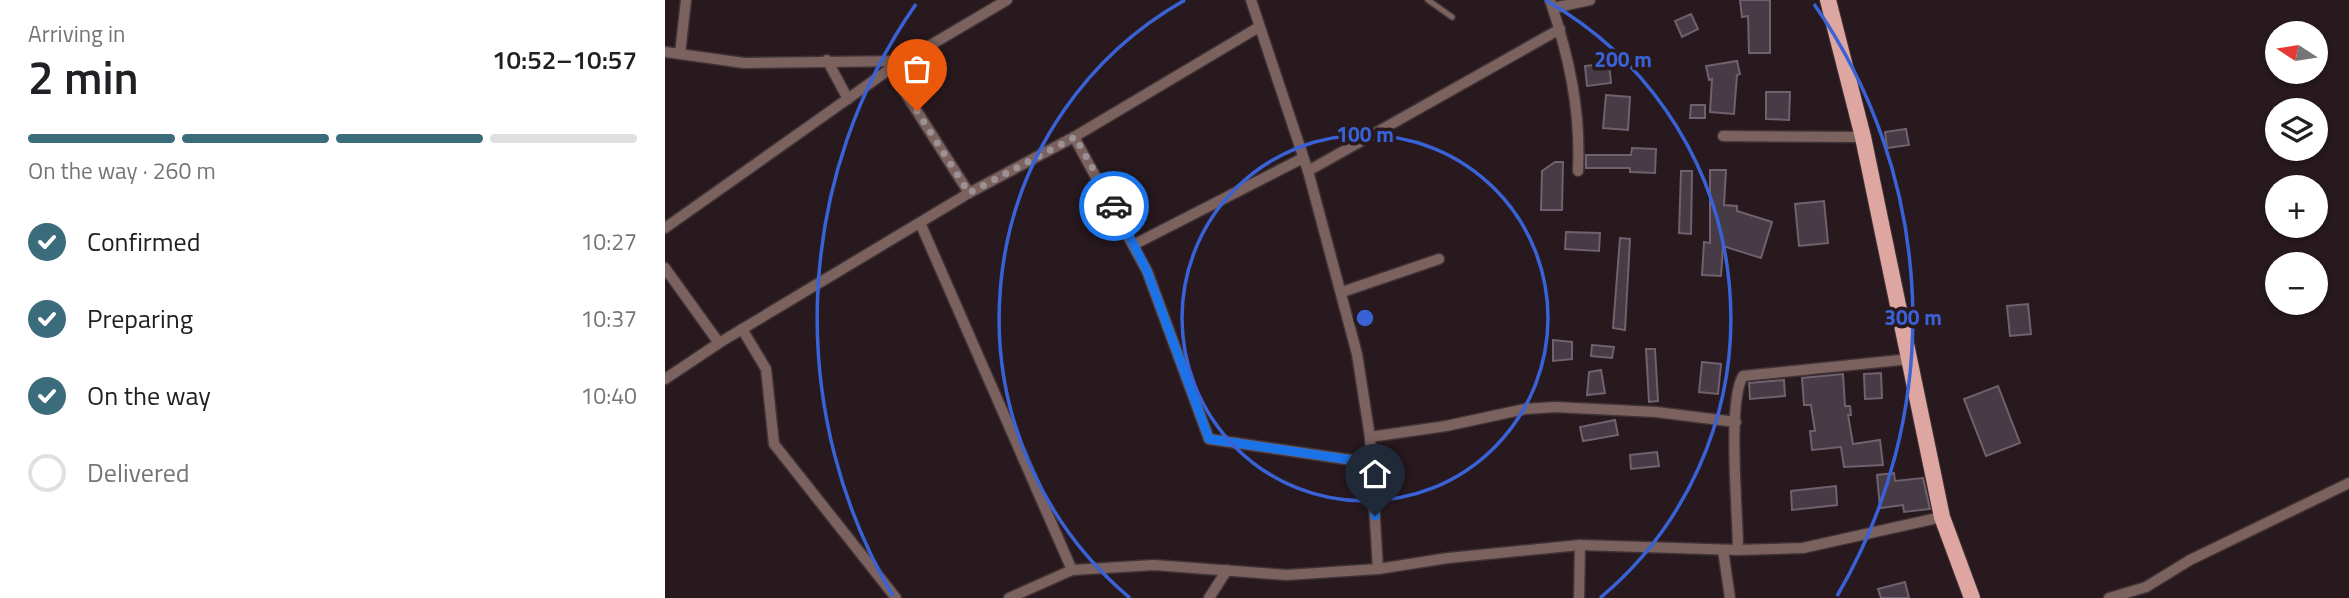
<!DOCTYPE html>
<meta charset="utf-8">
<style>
body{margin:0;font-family:"Titillium Web",sans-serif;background:#f2f2f2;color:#202124;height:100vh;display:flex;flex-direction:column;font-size:26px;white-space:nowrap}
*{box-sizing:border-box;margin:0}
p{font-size:23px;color:#757577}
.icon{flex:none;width:38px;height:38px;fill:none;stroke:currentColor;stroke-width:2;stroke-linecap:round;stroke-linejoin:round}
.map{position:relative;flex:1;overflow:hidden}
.panel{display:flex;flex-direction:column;background:#fff;width:665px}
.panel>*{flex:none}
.needle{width:46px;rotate:282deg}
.buttons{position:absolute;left:1600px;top:21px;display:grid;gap:14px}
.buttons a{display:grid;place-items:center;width:63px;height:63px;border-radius:50%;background:#fff;box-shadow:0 2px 5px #0004;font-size:35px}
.pin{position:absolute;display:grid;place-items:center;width:60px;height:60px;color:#fff;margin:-72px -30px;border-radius:50% 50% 50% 0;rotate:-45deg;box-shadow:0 0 7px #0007}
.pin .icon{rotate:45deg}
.courier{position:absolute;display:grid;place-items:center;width:70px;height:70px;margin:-35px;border:5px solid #1a73e8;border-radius:50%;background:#fff;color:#222;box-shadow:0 2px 9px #0007}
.headline em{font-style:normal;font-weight:600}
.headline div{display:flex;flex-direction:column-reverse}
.headline{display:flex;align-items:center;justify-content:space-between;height:119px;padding:0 28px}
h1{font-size:46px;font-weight:600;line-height:52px}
.bar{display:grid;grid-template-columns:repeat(4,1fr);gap:10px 7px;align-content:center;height:84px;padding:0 28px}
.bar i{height:9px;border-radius:5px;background:#e0e0e0}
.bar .active{background:#3b6c7c}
.bar p{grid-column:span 4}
ol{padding:0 28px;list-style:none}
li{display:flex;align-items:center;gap:21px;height:77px}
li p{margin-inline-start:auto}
li .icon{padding:7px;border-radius:50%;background:#3b6c7c;color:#fff;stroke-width:4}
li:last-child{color:#757577}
li i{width:38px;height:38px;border:4px solid #e0e0e0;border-radius:50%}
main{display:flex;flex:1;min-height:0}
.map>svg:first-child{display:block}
.building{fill:#473b45;stroke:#6f616d;stroke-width:2}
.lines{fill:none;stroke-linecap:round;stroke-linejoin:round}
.lane-casing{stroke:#403337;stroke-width:8}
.street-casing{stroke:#403337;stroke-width:13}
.primary-casing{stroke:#403337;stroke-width:18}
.lane{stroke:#7c625e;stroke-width:5}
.street{stroke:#7c625e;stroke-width:10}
.primary{stroke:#dea6a0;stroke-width:16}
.done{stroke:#9c9194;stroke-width:7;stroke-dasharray:0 12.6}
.route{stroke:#1a73e8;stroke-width:9}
.ring{fill:none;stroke:#3a62d7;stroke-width:3.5}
.centre{fill:#3a62d7;stroke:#27191e;stroke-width:3.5}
.ring-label{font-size:21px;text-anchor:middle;font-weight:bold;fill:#3a62d7;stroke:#27191e;stroke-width:7;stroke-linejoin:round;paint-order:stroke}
</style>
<main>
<section class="panel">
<div class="headline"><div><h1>2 min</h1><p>Arriving in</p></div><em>10:52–10:57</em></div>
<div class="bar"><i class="active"></i><i class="active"></i><i class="active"></i><i></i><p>On the way · 260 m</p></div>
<ol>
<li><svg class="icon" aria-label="check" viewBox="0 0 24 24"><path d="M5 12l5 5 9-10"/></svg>Confirmed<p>10:27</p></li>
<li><svg class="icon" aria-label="check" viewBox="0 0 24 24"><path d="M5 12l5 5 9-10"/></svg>Preparing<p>10:37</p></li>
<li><svg class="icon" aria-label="check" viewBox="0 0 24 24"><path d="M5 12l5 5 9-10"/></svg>On the way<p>10:40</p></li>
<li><i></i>Delivered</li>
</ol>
</section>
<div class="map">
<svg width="1684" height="598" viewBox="0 0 1684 598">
<rect width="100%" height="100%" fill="#27191e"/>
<g class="building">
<path d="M1075,0H1105V53H1084L1083,16L1077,17Z"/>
<path d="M1026,14L1033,29L1017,37L1010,21Z"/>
<path d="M1072,61L1075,74L1072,75L1069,114L1045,112L1047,79L1044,80L1041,66Z"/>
<path d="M944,63L946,83L922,86L920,66Z"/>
<path d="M1101,92H1125L1124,120L1101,119Z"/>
<path d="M941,95L965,97L963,130L938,128Z"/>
<path d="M1026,105H1040V118H1025Z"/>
<path d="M1241,129L1244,145L1222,148L1220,132Z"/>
<path d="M967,148L991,149L990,173L965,172V168H921V155H966Z"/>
<path d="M890,162H898L897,210H876L877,171Z"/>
<path d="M1045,170H1061L1059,205L1072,206V211L1107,222L1096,258L1058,246L1056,276L1037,275L1039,242L1045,243Z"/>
<path d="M1016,171H1027L1026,234L1014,233Z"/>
<path d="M1159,201L1163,243L1134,246L1130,204Z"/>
<path d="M901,232L935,233L934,251L900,249Z"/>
<path d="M955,238L965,239L960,330L948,328Z"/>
<path d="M1363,304L1366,334L1345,336L1342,306Z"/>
<path d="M888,340L907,342V359L888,361Z"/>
<path d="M927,345L949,347L947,358L926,356Z"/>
<path d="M981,349H990L993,401L984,402Z"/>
<path d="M1037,362L1056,364L1053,394L1034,392Z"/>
<path d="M936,370L940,393L922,395L924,372Z"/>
<path d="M1216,373L1217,398L1200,399L1199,374Z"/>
<path d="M1178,374L1180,406H1185L1186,415H1183L1188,444L1215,440L1218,465L1179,467L1176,447L1147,450L1145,431H1150L1146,405H1139L1137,378Z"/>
<path d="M1119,380L1120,396L1085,399L1084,383Z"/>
<path d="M1333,386L1355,443L1321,456L1299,399Z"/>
<path d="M950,420L953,435L918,441L915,427Z"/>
<path d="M992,452L994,466L966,469L965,455Z"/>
<path d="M1229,473L1230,481L1258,478L1265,509L1239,512L1238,505L1215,508L1212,475Z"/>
<path d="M1171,486L1172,505L1127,510L1126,491Z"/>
<path d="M1240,582L1244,598H1216L1213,589Z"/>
</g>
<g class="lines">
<defs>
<path id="lane" d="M763,0L787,17"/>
<g id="street">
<path d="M586,0L643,171L692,354L705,437L713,569"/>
<path d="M885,0C904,57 916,110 913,171"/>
<path d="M888,8L925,0"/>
<path d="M0,52L79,63L238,61"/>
<path d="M15,54L21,0"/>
<path d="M162,60L183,99"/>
<path d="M225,69L304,193"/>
<path d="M1058,136L1198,137"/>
<path d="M409,137L482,271L544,439L707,463"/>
<path d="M643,171L895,29"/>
<path d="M256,225L407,570"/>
<path d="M0,228L225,69L342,0"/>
<path d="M470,244L638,158"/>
<path d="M0,268L54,343"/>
<path d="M677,292L774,259"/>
<path d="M77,329L101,369L109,444L231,598"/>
<path d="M0,379L54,343L304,193L409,137L594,27"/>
<path d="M705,437L781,426L860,409L890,407L991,412L1071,422"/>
<path d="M1058,550L1065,598"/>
<path d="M1073,550C1073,514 1062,402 1078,376L1245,359"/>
<path d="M344,598L407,570L489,565L622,575L713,569L783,558L915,545L1073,550L1138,548L1277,517"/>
<path d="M544,598L562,570"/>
<path d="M914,598L915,545"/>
<path d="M1444,598L1481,587L1525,560L1684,483"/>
</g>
<path id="primary" d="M1163,0L1198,137L1277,517L1307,598"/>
</defs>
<use href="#lane" class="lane-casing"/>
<use href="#street" class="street-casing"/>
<use href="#primary" class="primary-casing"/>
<use href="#lane" class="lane"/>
<use href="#street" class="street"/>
<use href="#primary" class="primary"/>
</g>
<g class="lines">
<path class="done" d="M252,111L304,193L410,137L449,206"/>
<path class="route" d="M449,206L482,271L544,439L707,463L710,516"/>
</g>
<g class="ring">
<circle cx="700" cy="318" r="183"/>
<path d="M465 598A365 365 0 0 1 520 0M880 0A365 365 0 0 1 935 598"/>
<path d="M228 596A548 548 0 0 1 251 4M1149 4A548 548 0 0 1 1172 596"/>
</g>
<circle cx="700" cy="318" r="10" class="centre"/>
<g class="ring-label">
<text x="958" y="67">200 m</text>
<text x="700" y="142">100 m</text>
<text x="1248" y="325">300 m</text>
</g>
</svg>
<div class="buttons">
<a><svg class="needle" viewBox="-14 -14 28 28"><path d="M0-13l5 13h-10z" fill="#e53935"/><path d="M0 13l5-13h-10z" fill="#757577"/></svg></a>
<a><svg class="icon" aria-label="layers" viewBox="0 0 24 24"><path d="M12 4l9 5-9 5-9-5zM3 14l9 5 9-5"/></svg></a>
<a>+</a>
<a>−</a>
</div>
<div class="pin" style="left:252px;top:111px;background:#ea580c"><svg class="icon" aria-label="bag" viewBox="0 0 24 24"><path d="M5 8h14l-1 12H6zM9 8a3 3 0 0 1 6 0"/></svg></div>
<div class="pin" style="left:710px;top:516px;background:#1f2937"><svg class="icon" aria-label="home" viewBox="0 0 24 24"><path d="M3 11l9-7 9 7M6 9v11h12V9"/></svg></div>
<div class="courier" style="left:449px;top:206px"><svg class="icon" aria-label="car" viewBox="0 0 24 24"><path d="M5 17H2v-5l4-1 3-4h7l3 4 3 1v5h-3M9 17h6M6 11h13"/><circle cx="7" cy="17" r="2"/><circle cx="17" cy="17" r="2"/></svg></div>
</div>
</main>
